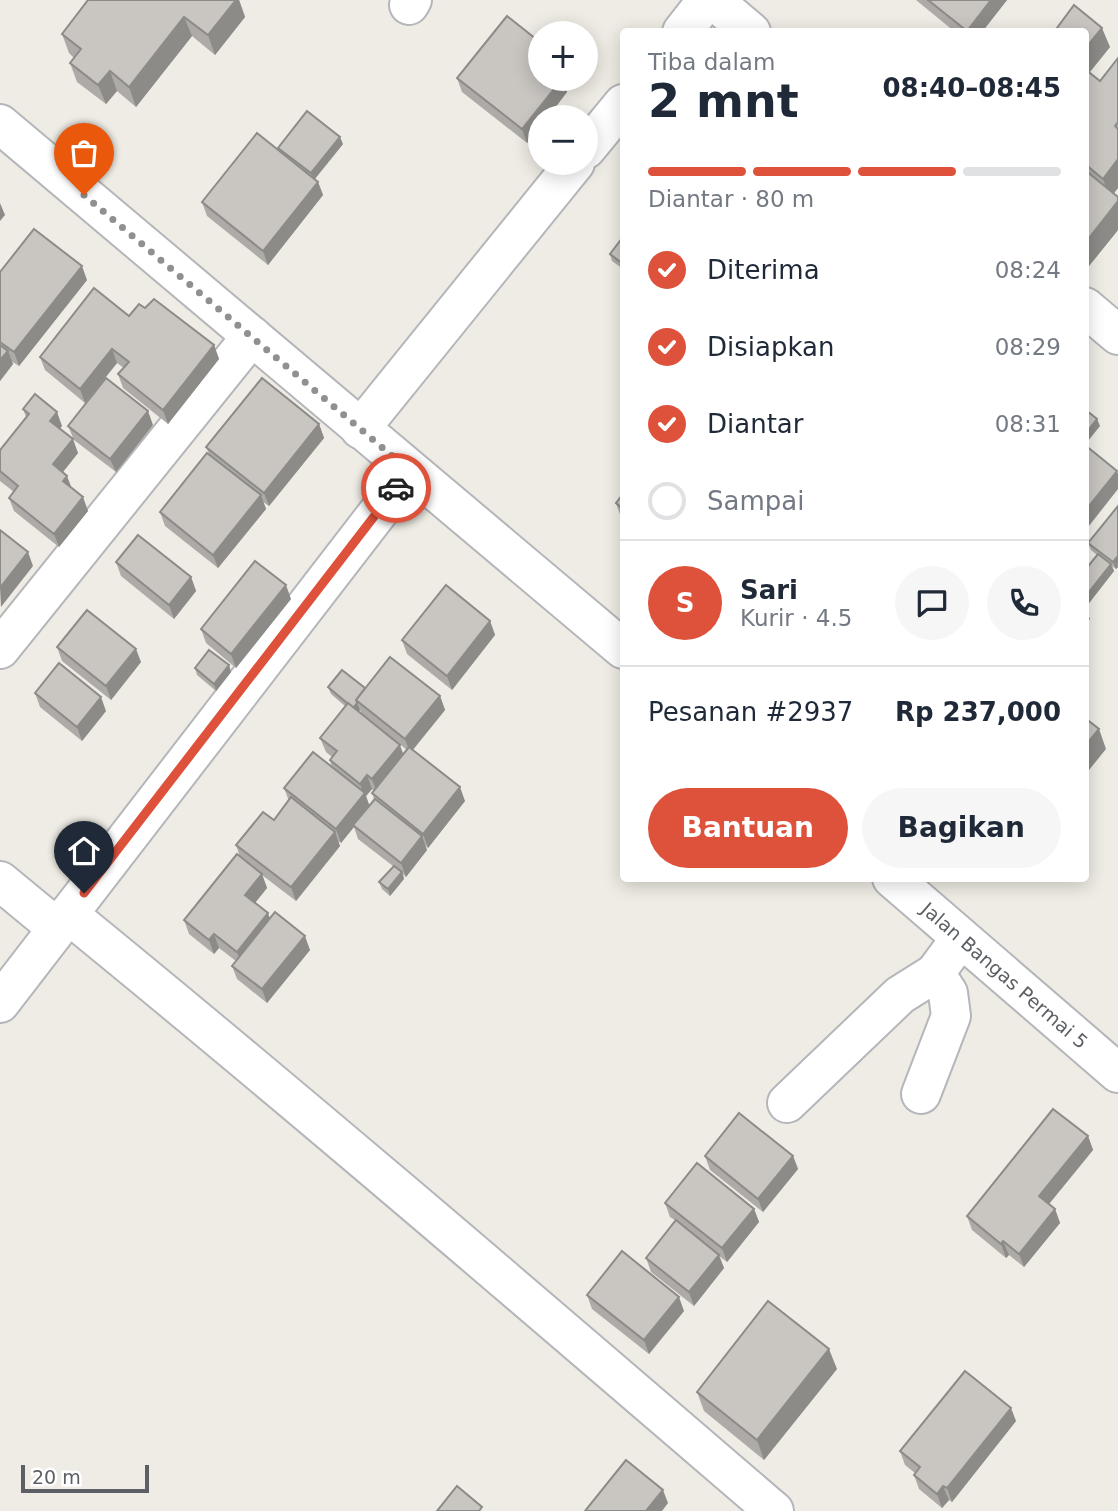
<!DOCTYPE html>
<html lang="id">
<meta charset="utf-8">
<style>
body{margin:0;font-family:"DejaVu Sans",sans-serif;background:#f6f6f7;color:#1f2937;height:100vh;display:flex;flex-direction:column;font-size:26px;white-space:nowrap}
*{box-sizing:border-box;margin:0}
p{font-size:23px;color:#747a83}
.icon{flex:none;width:38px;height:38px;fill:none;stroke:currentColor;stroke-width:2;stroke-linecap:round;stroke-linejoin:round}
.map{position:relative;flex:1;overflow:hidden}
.drawer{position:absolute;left:620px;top:28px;width:469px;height:854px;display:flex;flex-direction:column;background:#fff;border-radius:7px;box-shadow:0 4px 18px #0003}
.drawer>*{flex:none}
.buttons{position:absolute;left:528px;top:21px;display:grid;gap:14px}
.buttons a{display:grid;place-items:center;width:70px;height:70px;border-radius:50%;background:#fff;box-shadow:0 4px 18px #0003;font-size:35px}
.scale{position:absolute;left:21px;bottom:18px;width:128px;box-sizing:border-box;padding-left:7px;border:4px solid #5c5f64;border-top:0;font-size:19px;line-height:24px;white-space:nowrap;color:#5c5f64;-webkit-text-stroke:5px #fff;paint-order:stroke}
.pin{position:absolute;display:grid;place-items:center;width:60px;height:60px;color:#fff;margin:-72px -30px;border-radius:50% 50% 50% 0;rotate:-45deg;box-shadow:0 0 7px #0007}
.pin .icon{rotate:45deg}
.courier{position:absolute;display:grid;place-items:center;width:70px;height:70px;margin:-35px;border:5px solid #de513b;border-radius:50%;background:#fff;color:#222;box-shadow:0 2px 9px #0007}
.overview em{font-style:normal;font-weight:700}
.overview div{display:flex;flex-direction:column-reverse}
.overview{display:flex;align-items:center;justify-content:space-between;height:119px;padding:0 28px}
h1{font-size:46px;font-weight:700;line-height:52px}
.bar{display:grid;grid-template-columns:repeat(4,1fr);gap:10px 7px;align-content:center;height:84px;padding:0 28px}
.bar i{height:9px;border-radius:5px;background:#e0e1e3}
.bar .active{background:#de513b}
.bar p{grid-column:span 4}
.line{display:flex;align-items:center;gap:18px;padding:0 28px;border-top:2px solid #e0e1e3}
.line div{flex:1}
.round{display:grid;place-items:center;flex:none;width:74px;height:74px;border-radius:37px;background:#f6f6f7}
ol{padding:0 28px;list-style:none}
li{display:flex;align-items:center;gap:21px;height:77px}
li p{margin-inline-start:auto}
li .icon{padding:7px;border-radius:50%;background:#de513b;color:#fff;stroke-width:4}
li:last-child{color:#747a83}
li i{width:38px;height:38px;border:4px solid #e0e1e3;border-radius:50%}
.button{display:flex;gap:14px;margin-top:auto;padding:14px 28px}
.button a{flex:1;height:80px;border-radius:42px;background:#de513b;color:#fff;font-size:28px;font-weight:700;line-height:80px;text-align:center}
.button a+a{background:#f6f6f7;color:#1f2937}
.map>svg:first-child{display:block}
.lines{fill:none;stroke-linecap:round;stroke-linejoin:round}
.street-casing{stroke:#b5b6ba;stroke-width:42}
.street{stroke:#fff;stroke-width:38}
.wall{fill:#adaaa7;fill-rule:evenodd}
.shaded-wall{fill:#8d8b88}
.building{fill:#c9c6c2;stroke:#8d8b88;stroke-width:2}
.done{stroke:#8f9091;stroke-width:7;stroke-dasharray:0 12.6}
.route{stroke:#de513b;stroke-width:9}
.labels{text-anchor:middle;stroke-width:5;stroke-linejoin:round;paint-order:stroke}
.street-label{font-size:19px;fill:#5c5f64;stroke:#fff}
</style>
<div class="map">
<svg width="1118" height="1511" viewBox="0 0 1118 1511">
<rect width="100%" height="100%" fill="#eeece4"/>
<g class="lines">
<defs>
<g id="street">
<path d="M713,0L751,32"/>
<path d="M409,5L412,0"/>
<path d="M682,32L707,0"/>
<path d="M0,124L623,649"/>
<path d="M586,149L623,104"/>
<path d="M1085,307L1118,335"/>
<path d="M360,429L575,163"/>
<path d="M0,649L252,336"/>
<path id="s1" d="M892,878L1118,1073"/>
<path d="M0,881L57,928"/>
<path d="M68,914C307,1109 540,1310 774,1511"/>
<path d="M0,1003L410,471"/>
<path d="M921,1094L951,1016L948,993L935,973"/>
<path d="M787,1103L900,995L935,973L960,939"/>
</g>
</defs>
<use href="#street" class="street-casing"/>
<use href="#street" class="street"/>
</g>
<g class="wall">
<path d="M88,0H239L245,17L215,55L192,36L136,107L117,91L106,104L77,82L70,63L74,58L69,53L62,34Z"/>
<path d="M916,0H1007L982,32H955Z"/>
<path d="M1085,32L1110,47L1089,73L1100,81L1118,58V188L1114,193L1118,201V230L1089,266L1085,263Z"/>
<path d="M457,78L562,79L567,92L548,117H541L527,143L462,92Z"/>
<path d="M343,144L315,179L318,182L323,195L268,265L207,216L202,202L279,151L278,148Z"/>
<path d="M623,237V269L612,261L610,254Z"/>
<path d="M0,272L87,280L19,366L11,361L13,364L0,381Z"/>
<path d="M145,308L214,345L219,359L168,424L123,388L118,374L124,368L117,363L85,403L45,370L40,357Z"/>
<path d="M23,409L62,426L60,428L78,453L63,472L71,487L88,511L59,547L14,511L9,498L14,492L0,481V450L26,417Z"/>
<path d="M319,424L324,438L269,506L263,502L266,509L218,568L165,526L160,512L209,454L206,447Z"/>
<path d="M153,425L116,472L74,440L68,426Z"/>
<path d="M623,494V523L616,503Z"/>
<path d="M1118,506V567L1116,569L1112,566L1114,571L1086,607L1085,570L1097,555L1091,550L1088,543Z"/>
<path d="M116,562L191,577L196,591L174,619L121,576Z"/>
<path d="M291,599L236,668L206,643L201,629Z"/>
<path d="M490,621L495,635L452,690L407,654L402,640Z"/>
<path d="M57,647L141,662L111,700L62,661Z"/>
<path d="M195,668L231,672L216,691L197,675Z"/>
<path d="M328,687L365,688L440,696L445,710L413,750L465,801L428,848L425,845L427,850L406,877L403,874L404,879L390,896L382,889L379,882L393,866L358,839L354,827L341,843L338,841L340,846L296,901L262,875L267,888L255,903L270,918L310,950L267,1003L237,979L232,966L236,961L219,948L214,954L189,934L184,920L240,857L236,845L274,820L289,801L284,788L332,768L330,760L332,757L326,752L320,738L345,706L331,694ZM360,710L361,713L407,750L403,754L358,711ZM372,789L374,791L372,793L374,799L369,806L366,796Z"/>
<path d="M35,693L106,711L82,741L40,707Z"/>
<path d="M1088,1136L1093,1150L1049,1204L1055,1209L1060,1223L1024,1267L1009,1255L1006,1258L972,1230L967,1216Z"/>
<path d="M705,1156H793L798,1169L763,1212L710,1170Z"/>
<path d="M665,1203L754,1209L759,1222L727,1262L719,1256L724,1268L694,1306L651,1272L646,1258L676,1221L670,1217Z"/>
<path d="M587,1295L684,1311L649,1354L592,1309Z"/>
<path d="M837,1369L764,1460L704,1411L697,1392Z"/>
<path d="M1016,1421L952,1502L949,1500L942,1508L919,1489L914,1475L915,1473L905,1465L900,1451Z"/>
</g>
<g class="shaded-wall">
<path d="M236,0H239L245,17L215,55L208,35Z"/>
<path d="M991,0H1007L982,32H967Z"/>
<path d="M184,17L192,36L136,107L129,87Z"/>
<path d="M1102,28L1110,47L1085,78V49Z"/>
<path d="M110,71L117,91L106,104L98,85Z"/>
<path d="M562,79L567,92L548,117H541V126L527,143L522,129Z"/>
<path d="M340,137L343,144L313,181L311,173Z"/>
<path d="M1118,159V188L1110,198L1103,179Z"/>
<path d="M318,182L323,195L268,265L263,251Z"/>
<path d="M1118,201V230L1089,266L1085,255V243Z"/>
<path d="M0,203L5,215L0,221Z"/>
<path d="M82,266L87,280L19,366L14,352Z"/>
<path d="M214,345L219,359L168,424L163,410Z"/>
<path d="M112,349L117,363L85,403L80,389Z"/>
<path d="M8,351L13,364L0,381V360Z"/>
<path d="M148,411L153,425L116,472L110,459Z"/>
<path d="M57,412L62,426L55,434L50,421Z"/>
<path d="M1097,419L1100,426L1088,441L1085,434Z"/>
<path d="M319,424L324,438L269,506L264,493Z"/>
<path d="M73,439L78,453L58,478L53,464Z"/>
<path d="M1117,471L1118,474V489L1085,531V511Z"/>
<path d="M67,476L72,489L63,481Z"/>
<path d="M261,495L266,509L218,568L213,555Z"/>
<path d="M83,497L88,511L59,547L54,534Z"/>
<path d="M28,552L33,566L1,607L0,588Z"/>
<path d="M1118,556V564L1117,563L1118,567L1116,569L1113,562Z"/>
<path d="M1111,564L1114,571L1086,607L1085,597Z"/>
<path d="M191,577L196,591L174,619L169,605Z"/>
<path d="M286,585L291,599L236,668L231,654Z"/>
<path d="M1087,612L1090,619L1085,625V614Z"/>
<path d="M490,621L495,635L452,690L447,676Z"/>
<path d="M136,649L141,662L111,700L106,686Z"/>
<path d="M229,665L231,672L216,691L214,684Z"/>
<path d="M440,696L445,710L410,753L405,739Z"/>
<path d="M101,697L106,711L82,741L77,727Z"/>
<path d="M357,703L360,710L356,715L353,708Z"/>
<path d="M1099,729L1106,749L1085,775V746Z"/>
<path d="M400,745L405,759L377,793L372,779Z"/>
<path d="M367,775L372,789L366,796L370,807L341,843L336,829L364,795L360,784Z"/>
<path d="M460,787L465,801L428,848L423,834Z"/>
<path d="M335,832L340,846L296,901L291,887Z"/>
<path d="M422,836L427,850L406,877L401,863Z"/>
<path d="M402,872L404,879L390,896L388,889Z"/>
<path d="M262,874L267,888L250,909L245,895Z"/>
<path d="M268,913L273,927L242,966L237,952Z"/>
<path d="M214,934L219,948L214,954L209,940Z"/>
<path d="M305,936L310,950L267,1003L262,989Z"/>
<path d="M1088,1136L1093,1150L1044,1210L1039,1196Z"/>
<path d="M793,1156L798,1169L763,1212L758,1199Z"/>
<path d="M754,1209L759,1222L727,1262L722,1248Z"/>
<path d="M1055,1209L1060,1223L1024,1267L1019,1254Z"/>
<path d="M1003,1241L1009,1255L1006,1258L1001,1244Z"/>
<path d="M719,1255L724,1268L694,1306L689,1292Z"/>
<path d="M679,1297L684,1311L649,1354L644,1340Z"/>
<path d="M829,1349L837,1369L764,1460L757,1440Z"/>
<path d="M1011,1408L1016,1421L952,1502L947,1488Z"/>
<path d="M943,1486L949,1500L942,1508L937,1494Z"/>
<path d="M663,1490L668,1503L662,1511H646Z"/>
</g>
<g class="building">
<path d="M88,0H236L208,35L184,17L129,87L110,71L98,85L70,63L81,49L62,34Z"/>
<path d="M928,0H991L967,31Z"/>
<path d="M1074,5L1102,28L1085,49V32H1054Z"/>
<path d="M507,16L541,43V79H562L522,129L457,78Z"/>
<path d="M1118,58V122L1115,126L1118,129V159L1103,179L1085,164V69L1100,81Z"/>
<path d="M307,111L340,137L311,173L278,148Z"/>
<path d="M257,133L318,182L263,251L202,202Z"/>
<path d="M1085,170L1118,197V201L1085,243Z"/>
<path d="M34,229L82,266L14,352L0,342V272Z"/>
<path d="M623,237V264L610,254Z"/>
<path d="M94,288L129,316L139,304L145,308L154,299L214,345L163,410L118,374L129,362L112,349L80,389L40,357Z"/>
<path d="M0,345L8,351L0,360Z"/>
<path d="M106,378L148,411L110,459L68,426Z"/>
<path d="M262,378L319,424L264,493L206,447Z"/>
<path d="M35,394L57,412L50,421L73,439L53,464L67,476L63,481L83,497L54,534L9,498L18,486L0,471V450L29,414L23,409Z"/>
<path d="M1087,411L1097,419L1085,434V414Z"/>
<path d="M1085,445L1117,471L1085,511Z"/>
<path d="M207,453L261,495L213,555L160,512Z"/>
<path d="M623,494V509L616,503Z"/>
<path d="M1118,506V556L1113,562L1088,543Z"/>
<path d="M0,530L28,552L0,588Z"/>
<path d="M138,535L191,577L169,605L116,562Z"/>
<path d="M1098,554L1111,564L1085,597V570Z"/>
<path d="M255,561L286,585L231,654L201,629Z"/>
<path d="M446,585L490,621L447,676L402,640Z"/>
<path d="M87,610L136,649L106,686L57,647Z"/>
<path d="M209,650L229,665L214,684L195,668Z"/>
<path d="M390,657L440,696L405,739L356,700Z"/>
<path d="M59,663L101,697L77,727L35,693Z"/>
<path d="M342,670L365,688L356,700L357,703L353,708L328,687Z"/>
<path d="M348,703L400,745L372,779L367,775L360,784L330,760L337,751L320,738Z"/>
<path d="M1085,718L1099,729L1085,746Z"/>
<path d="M409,747L460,787L423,834L372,793Z"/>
<path d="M313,752L365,793L336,829L284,788Z"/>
<path d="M291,797L335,832L291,887L236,845L263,812L274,820Z"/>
<path d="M375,799L422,836L401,863L353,825Z"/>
<path d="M237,854L262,874L245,895L268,913L237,952L214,934L209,940L184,920Z"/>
<path d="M394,866L402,872L388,889L379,882Z"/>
<path d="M275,912L305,936L262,989L232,966Z"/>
<path d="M1053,1109L1088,1136L1039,1196L1055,1209L1019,1254L1003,1241L1001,1244L967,1216Z"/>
<path d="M739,1113L793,1156L758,1199L705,1156Z"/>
<path d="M697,1163L754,1209L722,1248L665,1203Z"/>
<path d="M676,1220L719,1255L689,1292L646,1258Z"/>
<path d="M622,1251L679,1297L644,1340L587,1295Z"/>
<path d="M768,1301L829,1349L757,1440L697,1392Z"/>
<path d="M965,1371L1011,1408L947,1488L943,1486L937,1494L914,1475L920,1467L900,1451Z"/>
<path d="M626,1460L663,1490L646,1511H585Z"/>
<path d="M457,1486L482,1507L479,1511H437Z"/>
</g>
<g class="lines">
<path class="done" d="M84,195L410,471L396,488"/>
<path class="route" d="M84,893L396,488"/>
</g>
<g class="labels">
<g class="street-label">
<text dy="7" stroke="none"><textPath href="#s1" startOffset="149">Jalan Bangas Permai 5</textPath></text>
</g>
</g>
</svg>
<div class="buttons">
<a>+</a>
<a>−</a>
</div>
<div class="scale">20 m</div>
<div class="pin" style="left:84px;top:195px;background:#ea580c"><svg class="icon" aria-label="bag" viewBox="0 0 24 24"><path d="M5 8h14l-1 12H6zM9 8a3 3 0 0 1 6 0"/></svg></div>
<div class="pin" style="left:84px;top:893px;background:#1f2937"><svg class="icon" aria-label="home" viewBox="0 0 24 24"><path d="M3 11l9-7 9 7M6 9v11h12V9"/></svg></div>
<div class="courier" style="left:396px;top:488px"><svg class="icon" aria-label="car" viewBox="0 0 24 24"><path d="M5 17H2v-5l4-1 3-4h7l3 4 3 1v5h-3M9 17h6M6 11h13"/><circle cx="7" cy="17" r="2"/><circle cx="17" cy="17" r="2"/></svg></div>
<section class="drawer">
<div class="overview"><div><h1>2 mnt</h1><p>Tiba dalam</p></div><em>08:40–08:45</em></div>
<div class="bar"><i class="active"></i><i class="active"></i><i class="active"></i><i></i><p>Diantar · 80 m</p></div>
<ol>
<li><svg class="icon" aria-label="check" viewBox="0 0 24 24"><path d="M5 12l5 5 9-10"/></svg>Diterima<p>08:24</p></li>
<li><svg class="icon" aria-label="check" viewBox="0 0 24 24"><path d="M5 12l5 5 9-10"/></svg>Disiapkan<p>08:29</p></li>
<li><svg class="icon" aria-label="check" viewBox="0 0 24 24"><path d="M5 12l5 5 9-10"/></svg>Diantar<p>08:31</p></li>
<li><i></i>Sampai</li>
</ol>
<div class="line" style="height:126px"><b class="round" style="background:#de513b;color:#fff">S</b><div><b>Sari</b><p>Kurir · 4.5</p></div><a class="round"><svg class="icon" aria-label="chat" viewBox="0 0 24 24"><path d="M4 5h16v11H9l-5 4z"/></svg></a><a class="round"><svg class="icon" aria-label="phone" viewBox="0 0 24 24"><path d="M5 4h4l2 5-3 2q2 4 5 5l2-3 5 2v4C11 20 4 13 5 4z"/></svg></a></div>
<div class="line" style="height:91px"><div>Pesanan #2937</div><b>Rp 237,000</b></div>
<div class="button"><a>Bantuan</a><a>Bagikan</a></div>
</section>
</div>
